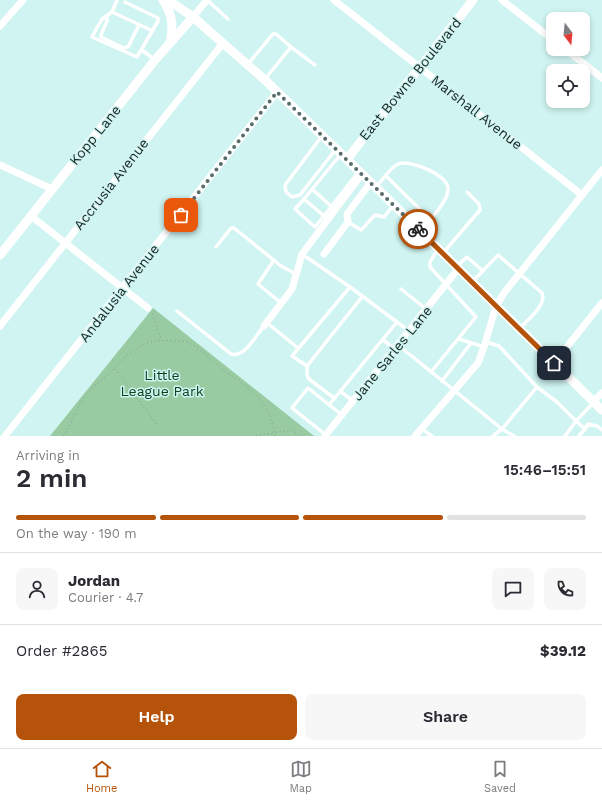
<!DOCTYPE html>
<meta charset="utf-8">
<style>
body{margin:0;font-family:"Work Sans",sans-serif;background:#f7f7f7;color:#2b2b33;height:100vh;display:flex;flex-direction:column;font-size:15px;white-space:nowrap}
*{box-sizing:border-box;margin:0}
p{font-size:13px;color:#7c7c81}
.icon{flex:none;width:22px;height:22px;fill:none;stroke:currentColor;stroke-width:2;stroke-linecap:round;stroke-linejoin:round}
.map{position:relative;height:436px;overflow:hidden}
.panel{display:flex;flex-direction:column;background:#fff;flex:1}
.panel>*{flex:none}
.needle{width:26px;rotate:164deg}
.tools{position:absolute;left:546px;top:12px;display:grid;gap:8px}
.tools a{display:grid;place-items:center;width:44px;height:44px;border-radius:8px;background:#fff;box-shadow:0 2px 6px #0003;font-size:20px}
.pin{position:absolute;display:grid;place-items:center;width:34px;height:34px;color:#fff;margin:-17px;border-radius:8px;box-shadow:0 2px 6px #0006}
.courier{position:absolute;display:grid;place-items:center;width:40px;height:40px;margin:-20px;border:3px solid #b45309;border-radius:50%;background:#fff;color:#222;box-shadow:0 1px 5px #0007}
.headline em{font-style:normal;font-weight:600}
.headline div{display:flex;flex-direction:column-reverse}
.headline{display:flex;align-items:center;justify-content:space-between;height:68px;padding:0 16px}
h1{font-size:26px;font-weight:600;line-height:30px}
.bar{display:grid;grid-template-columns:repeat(4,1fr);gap:6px 4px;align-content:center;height:48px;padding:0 16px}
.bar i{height:5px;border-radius:3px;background:#e1e1e2}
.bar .on{background:#b45309}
.bar p{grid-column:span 4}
.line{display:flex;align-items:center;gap:10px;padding:0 16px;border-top:1px solid #e1e1e2}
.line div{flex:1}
.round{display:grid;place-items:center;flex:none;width:42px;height:42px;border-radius:8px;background:#f7f7f7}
.cta{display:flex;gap:8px;margin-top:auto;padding:8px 16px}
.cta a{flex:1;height:46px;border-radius:8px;background:#b45309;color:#fff;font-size:16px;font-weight:600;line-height:46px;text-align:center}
.cta a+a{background:#f7f7f7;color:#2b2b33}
.menu{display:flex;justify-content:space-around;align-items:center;height:56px;border-top:1px solid #e1e1e2;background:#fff;font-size:11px;color:#7c7c81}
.menu a{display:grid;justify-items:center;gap:2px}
.menu .on{color:#b45309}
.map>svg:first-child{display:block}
.green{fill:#98cba2}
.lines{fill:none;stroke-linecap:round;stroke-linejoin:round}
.path{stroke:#819c9a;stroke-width:1;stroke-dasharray:1 3;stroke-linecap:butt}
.lane{stroke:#fff;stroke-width:3.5}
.street{stroke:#fff;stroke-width:7}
.secondary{stroke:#fff;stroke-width:9}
.done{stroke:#576e6c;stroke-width:4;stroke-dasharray:0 7.2}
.route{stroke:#b45309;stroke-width:5}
.labels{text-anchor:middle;stroke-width:3;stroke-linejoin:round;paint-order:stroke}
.street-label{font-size:14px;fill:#172624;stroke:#cff4f1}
.park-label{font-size:14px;fill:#0a441e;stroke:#cff4f1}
</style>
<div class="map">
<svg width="602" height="436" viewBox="0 0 602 436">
<rect width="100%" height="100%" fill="#cff4f1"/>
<path class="green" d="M153,308L314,436H50Z"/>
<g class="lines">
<g class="path">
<path d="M152,314L161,339"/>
<path d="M115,369L158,426"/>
<path d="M63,436C72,425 75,410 83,399C89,389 99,383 107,375C129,354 140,337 174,341C179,341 185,341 189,343C203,350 213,362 225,371C252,390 270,402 275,436"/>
<path d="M252,436L291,430L301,436"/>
</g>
<g class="lane">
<path d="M117,0L112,12L102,19L92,37L137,57L158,21V18L125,2"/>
<path d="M207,0L228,19"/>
<path d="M112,12L153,31"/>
<path d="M107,17V21L101,35V37L124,48L128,47L139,25"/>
<path d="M142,50L155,60"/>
<path d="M248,64L273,34H276L291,47"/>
<path d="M265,79L291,47L315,65"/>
<path d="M322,136L285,185L286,192L292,197L300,195L336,149"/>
<path d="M341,154L304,199L324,216L359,171"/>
<path d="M386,176L430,219"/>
<path d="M377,186C382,180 390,168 398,164C409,159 449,175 448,189C448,202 429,220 422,230"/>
<path d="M312,189L332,207"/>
<path d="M304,199L295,209L315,227L324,216"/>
<path d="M348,222L361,230L375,215L384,217L393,206"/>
<path d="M216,247L231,228H234L281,266L296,274"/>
<path d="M443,253L480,210L479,204L467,192"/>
<path d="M302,254L350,287"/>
<path d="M274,260L258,284L281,303"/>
<path d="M457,266L467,257L483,271"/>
<path d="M472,282L498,255L542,293C547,305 528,319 520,328"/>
<path d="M401,289L426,309"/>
<path d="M362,297L307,366L292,356L350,287L409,331"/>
<path d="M177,311L231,354C245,358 256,335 264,326"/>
<path d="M266,322L298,348"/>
<path d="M459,339L484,347"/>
<path d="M383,340L395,349"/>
<path d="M486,342L499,346L537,387L502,429L493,436"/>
<path d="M398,345L502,429L514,436"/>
<path d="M307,366V375L309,379L334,398"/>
<path d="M431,372L476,317L430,267V262L438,249"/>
<path d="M442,381L471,343"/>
<path d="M537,387L557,402L576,421L593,403"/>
<path d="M340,391L353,401"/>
<path d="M329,405L397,322"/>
<path d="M422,429L432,436"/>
<path d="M326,435L292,408L308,388L342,415"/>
<path d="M565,436L576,421L585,429L588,424L597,426L602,430"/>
<path d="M579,436L585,429"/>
</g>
<g class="street">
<path d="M334,0L582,195"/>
<path d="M502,0L553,40"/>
<path d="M193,17L207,0"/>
<path d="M0,26L23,0"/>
<path d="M565,49L602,78"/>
<path d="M0,165L52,189"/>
<path d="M31,216L148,308"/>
<path d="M324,254L348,222L347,214L371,182"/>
<path d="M0,326L223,43"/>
<path d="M264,326L292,289L302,254L362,174"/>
<path d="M554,363L602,303"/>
<path d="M593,402L602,393"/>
<path d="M5,436L277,92"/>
<path d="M325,436L458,269"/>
<path d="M415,436L478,363L484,347L496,306L504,293L602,170"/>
</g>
<g class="secondary">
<path d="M163,0C172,14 174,26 170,42"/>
<path d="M168,0L193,17L265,80L394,205L602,410"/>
<path d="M347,159L473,0"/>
<path d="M0,255L155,60L193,17"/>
</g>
</g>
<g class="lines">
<path class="done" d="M181,215L277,92L418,229"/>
<path class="route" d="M418,229L554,363"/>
</g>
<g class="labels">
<g class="street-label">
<text transform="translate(410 79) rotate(-51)" y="5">East Bowne Boulevard</text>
<text transform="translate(477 112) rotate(38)" y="5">Marshall Avenue</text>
<text transform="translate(95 135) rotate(-51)" y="5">Kopp Lane</text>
<text transform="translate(111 184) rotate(-52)" y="5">Accrusia Avenue</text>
<text transform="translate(119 293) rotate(-52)" y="5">Andalusia Avenue</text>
<text transform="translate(392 353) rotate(-51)" y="5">Jane Sarles Lane</text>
</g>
<g class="park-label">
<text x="162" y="380">Little<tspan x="162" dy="16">League Park</tspan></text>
</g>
</g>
</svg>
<div class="tools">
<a><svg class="needle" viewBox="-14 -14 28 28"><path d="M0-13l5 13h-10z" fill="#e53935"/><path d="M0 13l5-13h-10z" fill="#7c7c81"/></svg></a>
<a><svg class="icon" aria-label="locate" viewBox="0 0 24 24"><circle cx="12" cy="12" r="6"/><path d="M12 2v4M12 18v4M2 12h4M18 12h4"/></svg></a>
</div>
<div class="pin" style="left:181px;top:215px;background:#ea580c"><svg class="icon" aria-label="bag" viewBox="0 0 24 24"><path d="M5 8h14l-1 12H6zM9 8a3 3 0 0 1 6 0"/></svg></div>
<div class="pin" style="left:554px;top:363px;background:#1f2937"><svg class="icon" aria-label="home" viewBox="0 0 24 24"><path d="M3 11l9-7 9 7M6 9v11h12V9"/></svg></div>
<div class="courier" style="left:418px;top:229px"><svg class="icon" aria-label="bike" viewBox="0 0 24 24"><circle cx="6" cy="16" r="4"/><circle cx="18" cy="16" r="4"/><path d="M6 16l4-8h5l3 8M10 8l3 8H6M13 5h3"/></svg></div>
</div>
<section class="panel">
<div class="headline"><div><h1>2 min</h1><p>Arriving in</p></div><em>15:46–15:51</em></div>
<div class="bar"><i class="on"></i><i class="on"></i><i class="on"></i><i></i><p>On the way · 190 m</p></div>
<div class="line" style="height:72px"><a class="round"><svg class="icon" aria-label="person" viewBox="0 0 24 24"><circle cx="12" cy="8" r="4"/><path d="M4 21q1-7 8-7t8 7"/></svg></a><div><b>Jordan</b><p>Courier · 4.7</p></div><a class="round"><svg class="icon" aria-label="chat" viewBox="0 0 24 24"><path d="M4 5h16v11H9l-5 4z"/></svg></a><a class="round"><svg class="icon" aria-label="phone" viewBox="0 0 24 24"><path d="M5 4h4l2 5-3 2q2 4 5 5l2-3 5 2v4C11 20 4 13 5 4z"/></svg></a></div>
<div class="line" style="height:52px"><div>Order #2865</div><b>$39.12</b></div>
<div class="cta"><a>Help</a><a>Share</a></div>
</section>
<nav class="menu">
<a class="on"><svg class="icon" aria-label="home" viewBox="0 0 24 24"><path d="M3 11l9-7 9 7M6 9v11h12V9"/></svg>Home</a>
<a><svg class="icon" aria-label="map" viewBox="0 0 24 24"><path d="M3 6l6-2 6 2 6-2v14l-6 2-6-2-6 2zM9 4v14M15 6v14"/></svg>Map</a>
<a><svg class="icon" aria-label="saved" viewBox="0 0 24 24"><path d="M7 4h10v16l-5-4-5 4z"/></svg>Saved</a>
</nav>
